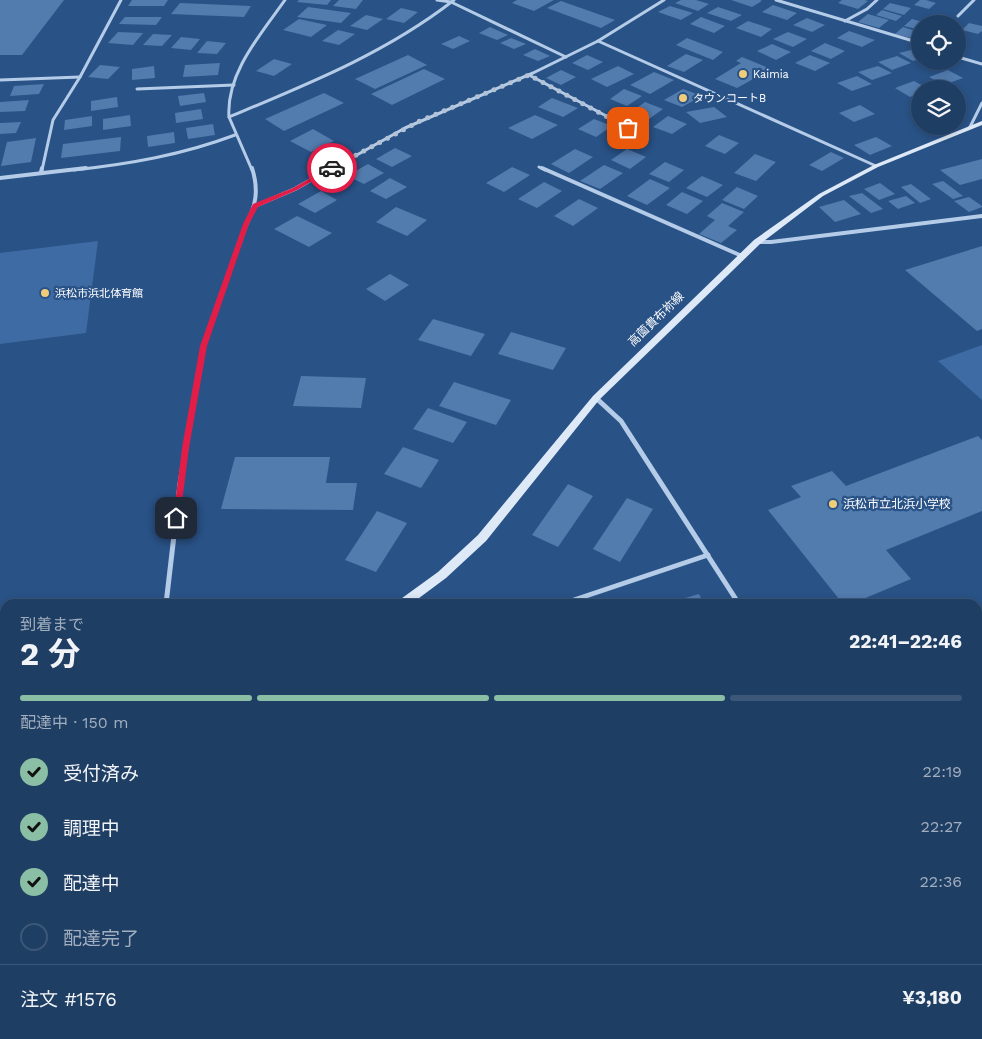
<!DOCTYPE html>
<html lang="ja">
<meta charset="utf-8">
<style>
body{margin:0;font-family:"Work Sans","Noto Sans JP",sans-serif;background:#27456a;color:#f1f3f6;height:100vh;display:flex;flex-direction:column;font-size:19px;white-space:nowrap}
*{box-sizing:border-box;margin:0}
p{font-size:16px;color:#a1aebf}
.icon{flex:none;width:28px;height:28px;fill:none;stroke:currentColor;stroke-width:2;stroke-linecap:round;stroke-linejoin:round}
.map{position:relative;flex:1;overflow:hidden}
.panel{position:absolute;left:0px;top:599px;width:982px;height:441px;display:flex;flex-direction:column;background:#1f3e64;border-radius:15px 15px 0 0;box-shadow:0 2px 8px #0003,0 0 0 1px #3c5778}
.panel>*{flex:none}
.fabs{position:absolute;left:911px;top:15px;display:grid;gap:10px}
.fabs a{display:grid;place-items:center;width:55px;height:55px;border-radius:50%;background:#1f3e64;box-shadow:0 2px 8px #0003,0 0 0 1px #3c5778;font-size:25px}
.pin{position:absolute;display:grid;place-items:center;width:42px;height:42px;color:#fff;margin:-21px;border-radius:10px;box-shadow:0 2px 8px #0006}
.courier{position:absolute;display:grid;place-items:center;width:50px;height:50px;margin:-25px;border:4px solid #e11d48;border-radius:50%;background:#fff;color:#222;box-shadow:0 1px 6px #0007}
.summary em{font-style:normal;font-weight:700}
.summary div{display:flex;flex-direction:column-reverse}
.summary{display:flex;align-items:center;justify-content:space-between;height:85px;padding:0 20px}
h1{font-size:32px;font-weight:700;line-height:38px}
.bar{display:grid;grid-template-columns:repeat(4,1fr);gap:8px 5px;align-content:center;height:60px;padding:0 20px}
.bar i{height:6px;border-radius:4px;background:#3c5778}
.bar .on{background:#8abfa5}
.bar p{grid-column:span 4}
.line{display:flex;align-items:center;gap:12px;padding:0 20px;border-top:1px solid #3c5778}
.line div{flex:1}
ol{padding:0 20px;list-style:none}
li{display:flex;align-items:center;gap:15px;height:55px}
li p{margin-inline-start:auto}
li .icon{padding:5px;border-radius:50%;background:#8abfa5;color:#111;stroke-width:4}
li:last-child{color:#a1aebf}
li i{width:28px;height:28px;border:2px solid #3c5778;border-radius:50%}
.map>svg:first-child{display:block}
.green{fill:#3e6ba3}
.building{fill:#527bae}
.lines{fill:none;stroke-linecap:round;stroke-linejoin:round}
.minor-far3{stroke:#b4cce8;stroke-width:3}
.minor-far2{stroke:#b4cce8;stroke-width:4}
.minor-far1{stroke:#b4cce8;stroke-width:5}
.minor{stroke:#b4cce8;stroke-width:6}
.tertiary{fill:#b4cce8;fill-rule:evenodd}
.secondary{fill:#dee9f7;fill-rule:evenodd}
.route{fill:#e11d48}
.done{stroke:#b4c2d5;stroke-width:5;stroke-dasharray:0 9}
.poi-dot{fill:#efcd7b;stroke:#295286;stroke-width:2}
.labels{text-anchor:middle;stroke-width:4.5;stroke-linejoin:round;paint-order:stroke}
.far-poi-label{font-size:11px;fill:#fff;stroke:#295286;text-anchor:start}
.street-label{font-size:12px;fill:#fff;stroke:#295286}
.poi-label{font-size:12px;fill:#fff;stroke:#295286;text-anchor:start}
</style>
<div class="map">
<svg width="982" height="1039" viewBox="0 0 982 1039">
<rect width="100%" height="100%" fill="#295286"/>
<g class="green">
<path d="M98,241L86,333L0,344V253Z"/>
<path d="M982,345V400L938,361Z"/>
</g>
<g class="building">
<path d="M0,0H64L22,55H0Z"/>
<path d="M132,0H168L164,6H128Z"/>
<path d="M299,0H331L327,5L297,2Z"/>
<path d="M339,0H363L356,9L333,6Z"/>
<path d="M517,0H554L534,11L512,3Z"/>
<path d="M681,0H696L709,4L698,11L675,3Z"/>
<path d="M731,0H760L762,1L752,7Z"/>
<path d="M842,0H865L868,1L858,9L838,3Z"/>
<path d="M920,0H926L936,3L929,9L914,5Z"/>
<path d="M561,1L615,20L601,28L547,8Z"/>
<path d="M180,3L251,6L244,17L171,14Z"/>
<path d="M890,3L911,8L904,15L883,9Z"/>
<path d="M773,5L797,13L787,20L762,12Z"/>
<path d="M670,6L693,13L681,20L658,12Z"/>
<path d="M308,7L351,13L341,23L297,17Z"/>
<path d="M718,7L742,15L731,21L707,13Z"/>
<path d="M401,8L418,12L404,23L386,19Z"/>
<path d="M882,10L902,16L896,21L876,15Z"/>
<path d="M868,14L889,20L879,28L858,22Z"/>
<path d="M366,15L383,19L367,30L350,26Z"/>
<path d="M125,17H162L156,25L119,24Z"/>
<path d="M701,17L725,26L714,33L690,24Z"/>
<path d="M807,18L825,25L812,32L793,25Z"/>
<path d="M299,19L327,25L311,37L283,30Z"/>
<path d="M912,19L927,23L926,24H920V30L904,26Z"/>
<path d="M748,21L772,29L761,37L736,28Z"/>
<path d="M969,23L982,26V31L978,34L962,30Z"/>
<path d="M490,27L508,35L497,40L479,33Z"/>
<path d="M903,27L919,32L911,38L895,34Z"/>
<path d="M338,30L355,34L339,45L322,41Z"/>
<path d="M849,31L875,40L862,47L837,38Z"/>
<path d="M118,32L143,33L133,45L108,43Z"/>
<path d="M788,32L807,39L793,47L773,39Z"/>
<path d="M153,34L172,35L162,46L143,45Z"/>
<path d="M459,36L470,41L453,49L441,44Z"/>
<path d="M181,37L200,39L191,50L171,48Z"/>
<path d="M511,38L526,44L514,49L500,43Z"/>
<path d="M687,38L723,52L713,60L676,45Z"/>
<path d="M207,41L226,43L217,54L197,53Z"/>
<path d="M825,43L845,51L831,59L811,51Z"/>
<path d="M772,44L791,52L776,60L757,51Z"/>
<path d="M535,49L550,56L538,61L523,55Z"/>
<path d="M915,49L920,52V59L913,61L899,53Z"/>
<path d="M686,54L703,60L684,72L667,66Z"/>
<path d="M408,55L427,65L375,89L355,79Z"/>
<path d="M587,55L603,62L588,70L572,63Z"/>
<path d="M810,55L830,63L815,71L795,63Z"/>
<path d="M897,56L911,63L892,70L878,62Z"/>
<path d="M742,57L771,69L737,88L715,79L741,63L736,61Z"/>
<path d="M274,59L292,64L274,76L256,71Z"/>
<path d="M220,63L218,75L183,77L185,65Z"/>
<path d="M100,65L120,67L108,79L88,77Z"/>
<path d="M154,66L155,78L132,80V69Z"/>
<path d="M618,66L634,74L607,87L591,79Z"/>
<path d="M878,66L892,73L872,80L858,72Z"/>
<path d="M424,69L445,79L392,105L371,94Z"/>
<path d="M561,70L576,77L561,85L546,78Z"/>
<path d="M948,70L963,78L944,85L929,77Z"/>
<path d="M654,72L674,80L650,94L630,85Z"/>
<path d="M857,76L872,84L852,91L837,83Z"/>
<path d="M914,81L929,89H920V93L910,97L895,88Z"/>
<path d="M44,84L39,94L10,96L14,86Z"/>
<path d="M624,89L642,96L627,106L610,99Z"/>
<path d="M683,89L702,96L682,107L664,100Z"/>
<path d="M204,93L206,102L180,106L178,96Z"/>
<path d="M324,93L344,103L284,131L265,119Z"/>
<path d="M117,97L118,107L91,111V101Z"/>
<path d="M552,98L578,108L563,117L538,107Z"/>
<path d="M29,100L25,111L0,112V102Z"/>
<path d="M645,102L663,109L649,119L631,112Z"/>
<path d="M860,105L875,114L854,122L839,113Z"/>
<path d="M714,107L727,117L700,123L686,112Z"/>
<path d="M201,109L203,119L176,123L175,113Z"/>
<path d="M130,115L131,126L103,130V119Z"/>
<path d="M535,115L558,125L532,139L508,128Z"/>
<path d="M92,116V126L64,130L65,120Z"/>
<path d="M668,116L687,124L672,134L653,127Z"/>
<path d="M594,119L612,126L596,137L578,129Z"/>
<path d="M21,122L16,133L0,134V123Z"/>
<path d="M213,124L215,135L188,139L186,128Z"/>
<path d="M313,129L334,141L311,152L290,141Z"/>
<path d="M174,132L175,143L148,147L147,136Z"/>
<path d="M719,135L739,143L725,154L705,146Z"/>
<path d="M121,137L120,151L61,158L63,144Z"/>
<path d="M876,137L892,146L870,155L854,145Z"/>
<path d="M36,138L31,162L1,166L7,142Z"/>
<path d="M395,148L412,156L392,167L376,159Z"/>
<path d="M575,149L593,157L569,173L551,164Z"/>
<path d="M627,149L646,157L630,169L611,160Z"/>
<path d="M831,152L844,158L822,171L809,165Z"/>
<path d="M755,154L776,162L756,181L734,173Z"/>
<path d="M982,159V179L960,185L940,170Z"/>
<path d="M665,162L684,170L669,182L649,174Z"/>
<path d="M368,164L384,173L364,184L347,176Z"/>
<path d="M604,165L623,173L600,189L580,181Z"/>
<path d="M512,167L530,175L504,192L486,183Z"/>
<path d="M702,176L723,185L707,197L686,188Z"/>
<path d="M390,178L407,187L386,199L370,191Z"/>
<path d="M650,179L670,188L647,205L627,196Z"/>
<path d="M943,181L963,196L953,199L932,184Z"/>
<path d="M544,182L562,191L537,208L518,199Z"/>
<path d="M880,183L895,194L879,200L864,189Z"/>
<path d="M911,184L931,199L920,203L901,187Z"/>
<path d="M737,187L758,196L744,209L722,200Z"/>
<path d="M321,191L337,200L315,213L298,204Z"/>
<path d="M682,192L703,201L687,214L666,205Z"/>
<path d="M862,193L883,209L871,213L849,196Z"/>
<path d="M906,196L915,203L898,209L888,201Z"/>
<path d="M969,197L982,206V207L969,212L954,201Z"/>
<path d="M579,199L598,208L573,226L554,216Z"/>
<path d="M844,200L861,214L835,222L819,207Z"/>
<path d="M722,203L744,212L728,226L737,230L721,243L699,234L715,220L707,216Z"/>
<path d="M396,207L427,220L407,236L376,222Z"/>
<path d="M297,216L332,233L309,247L274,229Z"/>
<path d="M982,246V329L977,331L905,270Z"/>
<path d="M390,274L409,285L385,301L366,289Z"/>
<path d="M433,319L485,334L471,356L418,340Z"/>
<path d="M511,332L566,348L553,370L498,354Z"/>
<path d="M301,376L366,378L361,408L293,406Z"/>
<path d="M454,382L511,400L496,425L439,406Z"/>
<path d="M428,408L467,422L453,443L413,429Z"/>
<path d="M978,436L982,440V511L886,550L911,579L851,604H843L768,510L801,497L791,486L832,471L846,486Z"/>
<path d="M403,447L439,460L421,488L384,474Z"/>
<path d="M235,457H330L326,483H357L353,510L221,509Z"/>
<path d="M568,484L593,496L558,547L532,535Z"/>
<path d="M627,498L653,509L620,562L593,549Z"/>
<path d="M377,511L407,523L376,572L345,560Z"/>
<path d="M699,594L704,604H668V603Z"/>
<path d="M982,744V812L978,814V746Z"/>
<path d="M978,914L982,915V956L978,936Z"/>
</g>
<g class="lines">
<g class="minor-far3">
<path d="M437,0L451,2L566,57"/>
<path d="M776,0L920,43"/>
<path d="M958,16L974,0"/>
<path d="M845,21L867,9L877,0"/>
<path d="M598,41L876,166"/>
<path d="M958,57L982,64"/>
<path d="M529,75L644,136"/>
<path d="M0,80L80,77"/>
<path d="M137,89L234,85"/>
<path d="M229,117C226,73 261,34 285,0"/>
<path d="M970,127L982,103"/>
<path d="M539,167L545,170"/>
<path d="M42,170L53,120L80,77L121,0"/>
<path d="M74,170C129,164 182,155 235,135"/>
<path d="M252,170L229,117C308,84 386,53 454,0"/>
<path d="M330,170L405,128L533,73L598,41L664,0"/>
</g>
<g class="minor-far2">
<path d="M542,168L742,256"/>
<path d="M41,172L42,168"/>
<path d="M0,178L86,168"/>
<path d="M255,206L295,189L332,168"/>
<path d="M757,242H771L982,216"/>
<path d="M196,389L203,346L246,225C256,206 259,190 252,168"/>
</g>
<g class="minor-far1">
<path d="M596,398L621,421L739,604"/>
<path d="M166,604L180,484L196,387"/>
<path d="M562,604L708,555"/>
</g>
<g class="minor">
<path d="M881,1035L921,1039"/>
<path d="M952,1035L953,1039"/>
<path d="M112,1039L116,1035"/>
</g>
<rect class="tertiary" x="0" y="666" width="5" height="10"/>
<g class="secondary">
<path d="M982,121V125L878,167L823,196L760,244L599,400L486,541L446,578L411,604H397L398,601L438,572L478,535L593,396L754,240L819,194L874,165Z"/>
<path d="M97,1035H111L110,1039H96Z"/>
</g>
</g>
<path class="route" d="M330,167L335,168L297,190L258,207L249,224L207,346L189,448L180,518L176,521L173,520L182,448L200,346L243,224L253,204L293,188Z"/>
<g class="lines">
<path class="done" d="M332,168L420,121L529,75L628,128"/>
</g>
<g class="poi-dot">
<circle cx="743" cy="74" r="5"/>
<circle cx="683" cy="98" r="5"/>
<circle cx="45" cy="293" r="5"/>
<circle cx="833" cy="504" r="5"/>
</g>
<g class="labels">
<g class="far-poi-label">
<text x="753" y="78">Kaimia</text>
<text x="693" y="102">タウンコートB</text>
<text x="55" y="297">浜松市浜北体育館</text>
</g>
<g class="street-label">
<text transform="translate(656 319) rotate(-44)" y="4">高薗貴布祢線</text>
</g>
<g class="poi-label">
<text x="843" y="508">浜松市立北浜小学校</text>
</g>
</g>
</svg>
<div class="fabs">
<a><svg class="icon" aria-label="locate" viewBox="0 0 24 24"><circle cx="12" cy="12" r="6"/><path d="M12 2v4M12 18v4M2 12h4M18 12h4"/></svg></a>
<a><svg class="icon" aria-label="layers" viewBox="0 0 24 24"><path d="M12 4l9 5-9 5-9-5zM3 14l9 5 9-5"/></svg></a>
</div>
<div class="pin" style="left:628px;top:128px;background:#ea580c"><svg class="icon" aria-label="bag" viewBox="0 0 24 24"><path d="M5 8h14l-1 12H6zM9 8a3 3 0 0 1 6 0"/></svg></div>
<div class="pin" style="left:176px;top:518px;background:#1f2937"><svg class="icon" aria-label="home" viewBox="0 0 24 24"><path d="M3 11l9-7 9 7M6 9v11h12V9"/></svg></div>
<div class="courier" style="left:332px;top:168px"><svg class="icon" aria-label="car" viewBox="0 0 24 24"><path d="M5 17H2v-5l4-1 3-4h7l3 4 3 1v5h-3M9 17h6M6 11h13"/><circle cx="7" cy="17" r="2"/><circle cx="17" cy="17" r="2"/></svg></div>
<section class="panel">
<div class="summary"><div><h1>2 分</h1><p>到着まで</p></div><em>22:41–22:46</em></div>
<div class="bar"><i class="on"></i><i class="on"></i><i class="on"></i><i></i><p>配達中 · 150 m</p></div>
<ol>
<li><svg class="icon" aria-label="check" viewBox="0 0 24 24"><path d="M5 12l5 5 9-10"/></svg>受付済み<p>22:19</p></li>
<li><svg class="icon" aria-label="check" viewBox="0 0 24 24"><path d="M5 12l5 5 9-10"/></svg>調理中<p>22:27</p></li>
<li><svg class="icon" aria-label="check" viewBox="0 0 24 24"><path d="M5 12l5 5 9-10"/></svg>配達中<p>22:36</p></li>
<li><i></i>配達完了</li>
</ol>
<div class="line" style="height:65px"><div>注文 #1576</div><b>¥3,180</b></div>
</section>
</div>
